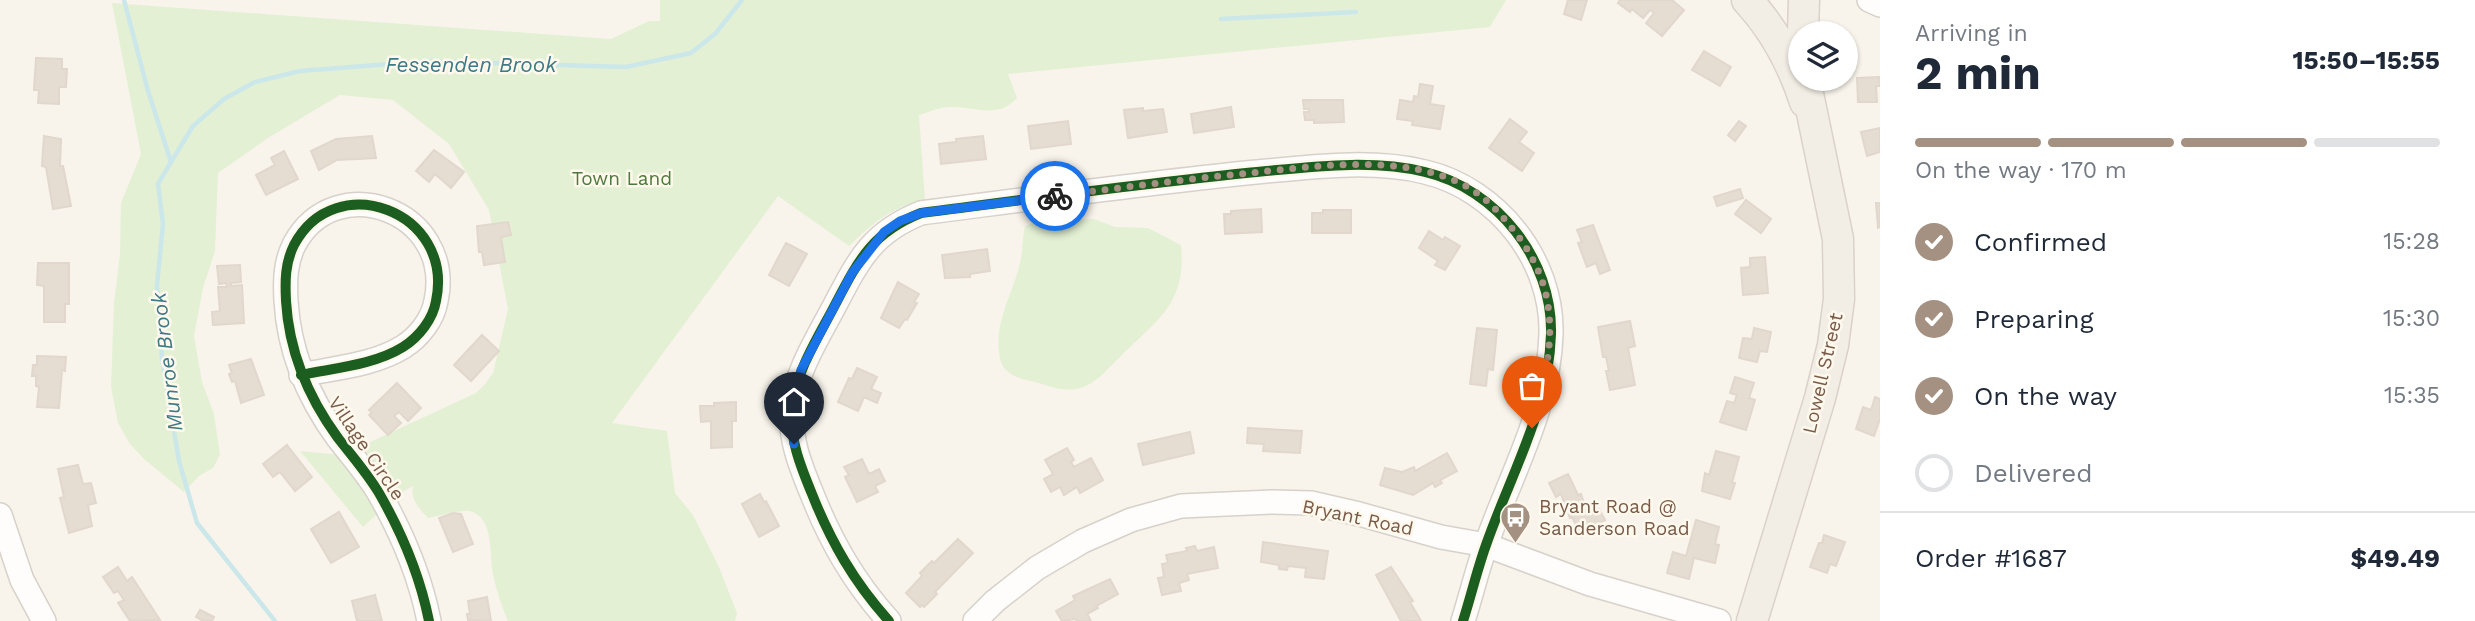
<!DOCTYPE html>
<meta charset="utf-8">
<style>
body{margin:0;font-family:"Work Sans",sans-serif;background:#f6f6f7;color:#1f2937;height:100vh;display:flex;flex-direction:column;font-size:26px;white-space:nowrap}
*{box-sizing:border-box;margin:0}
p{font-size:23px;color:#747a83}
.icon{flex:none;width:38px;height:38px;fill:none;stroke:currentColor;stroke-width:2;stroke-linecap:round;stroke-linejoin:round}
.map{position:relative;flex:1;overflow:hidden}
.panel{display:flex;flex-direction:column;background:#fff;width:595px}
.panel>*{flex:none}
.controls{position:absolute;left:1788px;top:21px;display:grid;gap:14px}
.controls a{display:grid;place-items:center;width:70px;height:70px;border-radius:50%;background:#fff;box-shadow:0 2px 5px #0004;font-size:35px}
.pin{position:absolute;display:grid;place-items:center;width:60px;height:60px;color:#fff;margin:-72px -30px;border-radius:50% 50% 50% 0;rotate:-45deg;box-shadow:0 0 7px #0007}
.pin .icon{rotate:45deg}
.courier{position:absolute;display:grid;place-items:center;width:70px;height:70px;margin:-35px;border:5px solid #1a73e8;border-radius:50%;background:#fff;color:#222;box-shadow:0 2px 9px #0007}
.head em{font-style:normal;font-weight:700}
.head div{display:flex;flex-direction:column-reverse}
.head{display:flex;align-items:center;justify-content:space-between;height:119px;padding:0 35px}
h1{font-size:46px;font-weight:700;line-height:52px}
.bar{display:grid;grid-template-columns:repeat(4,1fr);gap:10px 7px;align-content:center;height:84px;padding:0 35px}
.bar i{height:9px;border-radius:5px;background:#e0e1e3}
.bar .active{background:#a59181}
.bar p{grid-column:span 4}
.line{display:flex;align-items:center;gap:18px;padding:0 35px;border-top:2px solid #e0e1e3}
.line div{flex:1}
ol{padding:0 35px;list-style:none}
li{display:flex;align-items:center;gap:21px;height:77px}
li p{margin-inline-start:auto}
li .icon{padding:7px;border-radius:50%;background:#a59181;color:#fff;stroke-width:4}
li:last-child{color:#747a83}
li i{width:38px;height:38px;border:4px solid #e0e1e3;border-radius:50%}
main{display:flex;flex:1;min-height:0}
.map>svg:first-child{display:block}
.green{fill:#e3f0d4}
.lines{fill:none;stroke-linecap:round;stroke-linejoin:round}
.stream{stroke:#cbe7ea;stroke-width:4.5}
.building{fill:#e5dcd2;stroke:#e1d7cd;stroke-width:2}
.minor-casing{stroke:#d7d1c9;stroke-width:26}
.major-casing{stroke:#dad1c9;stroke-width:33}
.minor{stroke:#fefdfc;stroke-width:23}
.major{stroke:#f3eee5;stroke-width:30}
.cycleway-casing{stroke:#fff8ed;stroke-width:15}
.cycleway{stroke:#1b5e20;stroke-width:10}
.done{stroke:#a59181;stroke-width:7;stroke-dasharray:0 12.6}
.route{stroke:#1a73e8;stroke-width:9}
.labels{text-anchor:middle;stroke-width:5;stroke-linejoin:round;paint-order:stroke}
.park-label{font-size:19px;fill:#4c7a3c;stroke:#fff8ed}
.street-label{font-size:19px;fill:#795b48;stroke:#fff8ed}
.poi-label{font-size:19px;fill:#795b48;stroke:#fff8ed;text-anchor:start}
.water-label{font-size:21px;font-style:italic;fill:#3d7987;stroke:#fff8ed}
</style>
<main>
<div class="map">
<svg width="1880" height="621" viewBox="0 0 1880 621">
<rect width="100%" height="100%" fill="#f8f4eb"/>
<g class="green">
<path d="M660,0H1506L1490,27L1008,74L1017,98C998,119 978,107 952,107C942,106 929,112 919,115L925,200C892,206 872,224 849,246L778,196L612,423L667,431L675,493L693,515L719,567L737,613L735,621H508C502,607 496,590 493,574C489,556 495,518 470,511C462,509 438,516 428,518C419,509 410,499 413,486L399,494L363,527L300,451L342,455L476,393L485,384L493,373L508,309L489,210L449,144L393,100L340,95L268,138L218,173L215,251L203,288L194,336L202,382L214,414L220,455L213,468L199,476L184,492L144,459L130,444L118,423L111,387L114,303L120,254L121,203L141,154L112,3L611,39L649,21H660Z"/>
<path d="M1094,219L1115,227L1148,228L1181,245C1187,304 1157,320 1120,357C1109,367 1098,382 1083,387C1065,394 1048,385 1031,381C1019,379 1005,374 1001,362C991,326 1012,297 1020,263C1023,251 1022,239 1025,226L1036,222Z"/>
</g>
<g class="lines">
<g class="stream">
<path d="M124,0L148,91L171,162L158,184L163,224L157,285L162,359L179,461L197,523L275,621"/>
<path d="M1221,19L1356,12"/>
<path d="M171,162L193,126L224,99L255,82L300,71L429,61L626,67L691,53L715,34L742,0"/>
</g>
</g>
<g class="building">
<path d="M1568,0H1587L1581,20L1564,14Z"/>
<path d="M1620,0H1672L1684,10L1662,36L1646,23L1654,13L1650,10L1643,18L1632,9L1630,12L1618,3Z"/>
<path d="M1704,51L1731,67L1720,86L1692,70Z"/>
<path d="M36,58L62,59V69H67L66,87H59V104L38,103L39,90H34Z"/>
<path d="M1880,77V86H1876L1877,102H1858L1857,78Z"/>
<path d="M1420,84L1433,86L1430,104L1444,106L1440,129L1412,125L1413,121L1397,119L1400,100L1413,102L1414,96L1418,97Z"/>
<path d="M1303,100H1343L1344,122L1314,123V120H1305L1304,112H1309V109H1304Z"/>
<path d="M1231,107L1234,127L1194,133L1191,114Z"/>
<path d="M1143,108V111L1163,109L1167,132L1128,138L1124,110Z"/>
<path d="M1510,119L1527,132L1519,142L1534,153L1522,171L1489,148Z"/>
<path d="M1068,121L1071,144L1031,149L1028,126Z"/>
<path d="M1739,121L1746,126L1735,141L1728,135Z"/>
<path d="M1880,128V152L1867,156L1861,132Z"/>
<path d="M44,136L61,139L60,166H63L71,206L53,209L46,167L42,166Z"/>
<path d="M372,136L376,158L337,160L319,170L311,151L336,139Z"/>
<path d="M983,136L986,159L941,164L939,144L956,142V139Z"/>
<path d="M434,150L464,172L451,188L435,174L429,182L416,171Z"/>
<path d="M284,151L298,179L266,195L256,175L275,165L271,158Z"/>
<path d="M1740,189L1743,198L1717,206L1714,197Z"/>
<path d="M1746,200L1771,219L1761,233L1735,214Z"/>
<path d="M1876,203H1880V227L1878,228Z"/>
<path d="M1261,209L1262,232L1225,234L1224,214H1231V211Z"/>
<path d="M1323,210H1351V233H1312V213H1323Z"/>
<path d="M508,222L511,235L501,237L505,262L484,265L482,252H479L477,226Z"/>
<path d="M1593,225L1610,270L1600,274L1596,263L1587,267L1578,243L1582,242L1577,230Z"/>
<path d="M1429,231L1443,240L1445,237L1460,246L1445,270L1435,265L1438,261L1419,248Z"/>
<path d="M786,243L807,254L789,286L769,275Z"/>
<path d="M987,249L990,271L970,274V277L945,278L942,255Z"/>
<path d="M1765,257L1768,293L1743,295L1741,268L1750,267V258Z"/>
<path d="M38,263H69V304H65V322H44V286L37,285Z"/>
<path d="M240,265L241,282L231,283V286L242,285L244,323L213,325L212,312L220,311L218,287H227L226,283L219,284L217,266Z"/>
<path d="M898,282L919,294L914,302L917,303L907,320L905,319L899,328L881,318Z"/>
<path d="M1630,321L1635,346L1628,348L1635,385L1610,390L1606,371H1609L1606,357H1603L1598,327Z"/>
<path d="M1477,328L1497,330L1493,370L1488,369L1486,386L1470,384Z"/>
<path d="M1754,328L1771,332L1767,352L1760,351L1757,362L1739,358L1743,338L1752,339Z"/>
<path d="M482,335L499,351L471,381L454,365Z"/>
<path d="M37,356L66,357L65,371L62,370L59,408L37,407L39,387L36,386V376H32L33,365H37Z"/>
<path d="M251,359L264,395L241,403L235,381L232,382L229,374L232,373L229,365Z"/>
<path d="M857,368L877,377L871,389L881,393L877,403L864,397L858,411L838,402L849,378L852,379Z"/>
<path d="M1735,377L1754,383L1749,398L1755,400L1746,430L1720,422L1727,401L1734,403L1737,395L1730,393Z"/>
<path d="M397,383L421,408L408,421L399,412L394,416L401,423L388,435L369,415L372,413L369,410Z"/>
<path d="M1875,397L1880,399V419L1874,436L1856,429L1863,407L1871,410Z"/>
<path d="M736,402V421H732V447L711,448V421L701,422L700,406H714V403Z"/>
<path d="M1248,428L1302,431L1300,453L1263,451L1264,444L1247,443Z"/>
<path d="M1190,432L1194,453L1143,465L1138,444Z"/>
<path d="M287,445L312,477L295,491L280,472L273,477L263,464Z"/>
<path d="M1067,448L1074,460L1071,462L1074,467L1091,458L1103,480L1080,493L1077,487L1064,495L1060,487L1051,492L1044,479L1053,474L1045,460Z"/>
<path d="M1716,451L1739,457L1732,483H1735L1730,499L1702,491L1705,473L1709,475Z"/>
<path d="M1447,453L1457,471L1440,480L1442,483L1435,487L1433,483L1413,495L1380,485L1385,468L1402,472L1414,467L1415,471Z"/>
<path d="M862,459L869,474L879,469L885,481L875,486L878,492L857,502L845,477L849,475L844,467Z"/>
<path d="M78,465L83,484L91,483L96,503L88,505L92,526L69,533L60,498L64,497L58,469Z"/>
<path d="M1568,474L1578,495L1581,494L1588,515L1599,509L1605,520L1595,525L1598,529L1582,537L1572,517L1570,518L1561,494L1556,497L1549,483Z"/>
<path d="M760,494L764,502L766,501L779,526L759,537L742,504Z"/>
<path d="M339,512L359,547L331,563L311,529Z"/>
<path d="M453,513L461,514L473,544L453,552L439,518Z"/>
<path d="M1696,520L1719,527L1715,544L1719,545L1715,563L1694,558L1689,579L1667,573L1673,552L1686,556Z"/>
<path d="M1824,535L1845,542L1836,566L1830,564L1827,573L1810,567L1819,543H1822Z"/>
<path d="M958,539L973,553L935,592L937,594L924,607L922,605L920,607L906,593L922,576L920,573L932,561L934,563Z"/>
<path d="M1263,542L1328,551L1324,579L1305,577L1306,568L1288,566L1287,570L1279,569V565L1261,562Z"/>
<path d="M1195,546L1197,551L1214,547L1218,568L1187,574L1189,580L1179,583L1181,591L1162,595L1158,578L1164,577L1162,564L1168,563L1166,555L1187,551L1186,548Z"/>
<path d="M118,567L127,581L132,577L160,620L130,621L118,603L124,600L118,591L114,593L103,577Z"/>
<path d="M1391,567L1413,601L1410,602L1421,621H1401L1376,575Z"/>
<path d="M1110,579L1118,594L1096,606L1098,608L1087,614L1091,621H1077L1075,619L1062,621L1056,611L1075,600L1073,596Z"/>
<path d="M375,595L382,621H357L352,601Z"/>
<path d="M487,597L491,621L468,620L467,614H470L468,601Z"/>
<path d="M200,610L214,617L212,621H203L196,617Z"/>
</g>
<g class="lines">
<defs>
<g id="minor">
<path d="M1869,0L1880,5"/>
<path d="M301,375C334,368 374,365 403,347C419,337 433,319 436,301C455,211 335,167 294,245C285,263 285,281 286,301C289,352 308,397 338,438C352,456 367,473 379,493C402,533 420,576 429,621"/>
<path d="M0,515L22,580L44,621"/>
<path d="M889,621C854,582 831,542 812,494C800,465 789,438 792,406C797,369 819,336 836,303C859,259 873,232 921,213C1029,199 1138,184 1246,173C1304,168 1368,158 1425,172C1497,189 1553,260 1551,334C1549,409 1510,476 1486,545C1477,570 1471,596 1463,621"/>
<path d="M975,621L995,601L1037,568L1083,541L1131,520L1181,506L1272,502L1311,503L1359,514L1441,537L1486,545L1590,584L1719,621"/>
</g>
<g id="major">
<path d="M1747,0C1774,29 1793,65 1805,102"/>
<path d="M1803,33L1804,0"/>
<path d="M1752,621L1820,398L1833,345L1839,299L1838,239L1805,79"/>
</g>
</defs>
<use href="#minor" class="minor-casing"/>
<use href="#major" class="major-casing"/>
<use href="#minor" class="minor"/>
<use href="#major" class="major"/>
<defs>
<g id="cycleway">
<path d="M301,375C334,368 374,365 403,347C419,337 433,319 436,301C455,211 335,167 294,245C285,263 285,281 286,301C289,352 308,397 338,438C352,456 367,473 379,493C402,533 420,576 429,621"/>
<path d="M889,621C854,582 831,542 812,494C800,465 789,438 792,406C797,369 819,336 836,303C859,259 873,232 921,213C1029,199 1138,184 1246,173C1304,168 1368,158 1425,172C1497,189 1553,260 1551,334C1549,409 1510,476 1486,545C1477,570 1471,596 1463,621"/>
</g>
</defs>
<use href="#cycleway" class="cycleway-casing"/>
<use href="#cycleway" class="cycleway"/>
</g>
<g class="lines">
<path class="done" d="M1055,196C1120,188 1185,179 1250,173C1315,166 1399,154 1460,183C1484,194 1502,215 1518,236C1565,299 1551,358 1532,428"/>
<path class="route" d="M794,444L792,407L801,370L852,273L884,232L900,221L921,213L1055,196"/>
</g>
<defs>
<symbol id="bus-pin" viewBox="-11 -11 22 30"><path d="M0 17L-7.5 6A9.5 9.5 0 1 1 7.5 6Z" fill="#a59181" stroke="#fff8ed"/><path d="M-5-6H5V4H4V6H2V4H-2V6H-4V4H-5ZM-3.5-4V0h7V-4ZM-3.5 1.2v1.5H-2V1.2ZM2 1.2v1.5H3.5V1.2Z" fill="#fff"/></symbol>
</defs>
<g fill-rule="evenodd">
<use href="#bus-pin" x="1498" y="500" width="35" height="47"/>
</g>
<g class="labels">
<g class="park-label">
<text x="622" y="185">Town Land</text>
</g>
<g class="street-label">
<text transform="translate(1822 373) rotate(-77)" y="7">Lowell Street</text>
<text transform="translate(367 448) rotate(56)" y="7">Village Circle</text>
<text transform="translate(1358 517) rotate(12)" y="7">Bryant Road</text>
</g>
<g class="poi-label">
<text x="1539" y="513">Bryant Road @<tspan x="1539" dy="22">Sanderson Road</tspan></text>
</g>
<g class="water-label">
<text x="471" y="72">Fessenden Brook</text>
<text transform="translate(167 362) rotate(-97)" y="7">Munroe Brook</text>
</g>
</g>
</svg>
<div class="controls">
<a><svg class="icon" aria-label="layers" viewBox="0 0 24 24"><path d="M12 4l9 5-9 5-9-5zM3 14l9 5 9-5"/></svg></a>
</div>
<div class="pin" style="left:1532px;top:428px;background:#ea580c"><svg class="icon" aria-label="bag" viewBox="0 0 24 24"><path d="M5 8h14l-1 12H6zM9 8a3 3 0 0 1 6 0"/></svg></div>
<div class="pin" style="left:794px;top:444px;background:#1f2937"><svg class="icon" aria-label="home" viewBox="0 0 24 24"><path d="M3 11l9-7 9 7M6 9v11h12V9"/></svg></div>
<div class="courier" style="left:1055px;top:196px"><svg class="icon" aria-label="bike" viewBox="0 0 24 24"><circle cx="6" cy="16" r="4"/><circle cx="18" cy="16" r="4"/><path d="M6 16l4-8h5l3 8M10 8l3 8H6M13 5h3"/></svg></div>
</div>
<section class="panel">
<div class="head"><div><h1>2 min</h1><p>Arriving in</p></div><em>15:50–15:55</em></div>
<div class="bar"><i class="active"></i><i class="active"></i><i class="active"></i><i></i><p>On the way · 170 m</p></div>
<ol>
<li><svg class="icon" aria-label="check" viewBox="0 0 24 24"><path d="M5 12l5 5 9-10"/></svg>Confirmed<p>15:28</p></li>
<li><svg class="icon" aria-label="check" viewBox="0 0 24 24"><path d="M5 12l5 5 9-10"/></svg>Preparing<p>15:30</p></li>
<li><svg class="icon" aria-label="check" viewBox="0 0 24 24"><path d="M5 12l5 5 9-10"/></svg>On the way<p>15:35</p></li>
<li><i></i>Delivered</li>
</ol>
<div class="line" style="height:91px"><div>Order #1687</div><b>$49.49</b></div>
</section>
</main>
